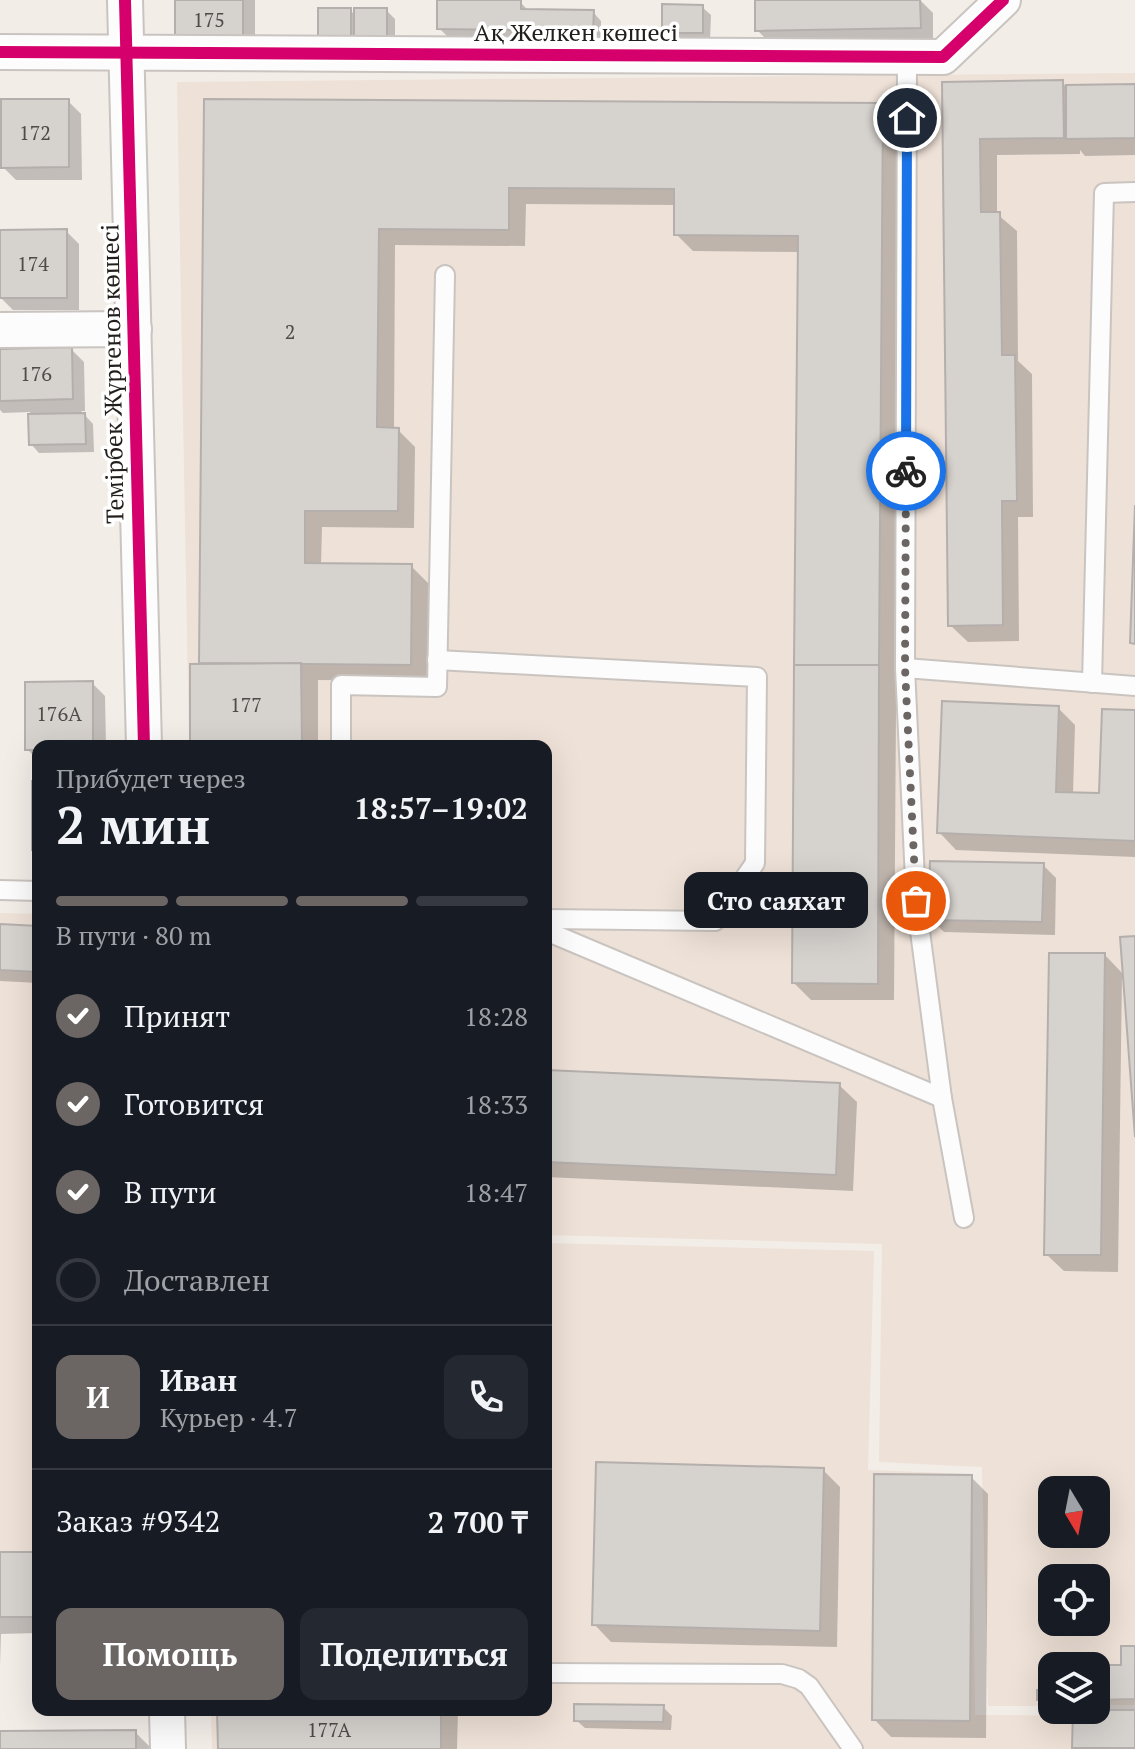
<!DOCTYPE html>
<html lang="ru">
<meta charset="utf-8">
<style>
body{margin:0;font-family:"PT Serif",serif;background:#242831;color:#f1f3f6;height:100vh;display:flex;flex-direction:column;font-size:30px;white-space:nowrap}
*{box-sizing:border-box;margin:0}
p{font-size:26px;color:#9ea1a6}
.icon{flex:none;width:44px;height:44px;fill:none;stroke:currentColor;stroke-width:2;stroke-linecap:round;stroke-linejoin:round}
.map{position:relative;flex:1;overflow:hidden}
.details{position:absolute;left:32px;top:740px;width:520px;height:976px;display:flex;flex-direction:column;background:#171b24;border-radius:16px;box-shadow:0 8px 32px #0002}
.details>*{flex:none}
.needle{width:52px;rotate:170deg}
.tools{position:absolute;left:1038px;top:1476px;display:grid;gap:16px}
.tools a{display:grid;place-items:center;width:72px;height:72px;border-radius:16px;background:#171b24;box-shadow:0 8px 32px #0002;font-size:40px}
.pin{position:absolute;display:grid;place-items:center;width:68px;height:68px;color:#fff;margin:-34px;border:4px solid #fff;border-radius:50%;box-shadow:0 2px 8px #0007}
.courier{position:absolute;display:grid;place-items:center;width:80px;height:80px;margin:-40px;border:6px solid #1a73e8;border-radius:50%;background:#fff;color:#222;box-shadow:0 2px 10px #0007}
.bubble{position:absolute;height:56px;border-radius:16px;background:#171b24;box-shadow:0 8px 32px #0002;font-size:26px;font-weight:600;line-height:56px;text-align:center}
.head em{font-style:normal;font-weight:600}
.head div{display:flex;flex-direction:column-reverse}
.head{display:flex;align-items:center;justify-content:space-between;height:136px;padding:0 24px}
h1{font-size:52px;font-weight:600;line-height:60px}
.bar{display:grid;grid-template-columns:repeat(4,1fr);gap:12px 8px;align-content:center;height:96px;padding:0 24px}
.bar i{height:10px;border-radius:6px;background:#363941}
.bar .selected{background:#6b6663}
.bar p{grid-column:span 4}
.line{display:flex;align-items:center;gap:20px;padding:0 24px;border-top:2px solid #363941}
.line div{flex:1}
.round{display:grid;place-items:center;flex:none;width:84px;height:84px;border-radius:16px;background:#242831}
ol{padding:0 24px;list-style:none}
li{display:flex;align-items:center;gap:24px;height:88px}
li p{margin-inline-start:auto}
li .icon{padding:8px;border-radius:50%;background:#6b6663;color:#fff;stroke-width:4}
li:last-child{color:#9ea1a6}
li i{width:44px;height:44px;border:4px solid #363941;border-radius:50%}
.button{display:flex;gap:16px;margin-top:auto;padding:16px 24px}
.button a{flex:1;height:92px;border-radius:16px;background:#6b6663;color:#fff;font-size:32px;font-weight:600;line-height:92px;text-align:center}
.button a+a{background:#242831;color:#f1f3f6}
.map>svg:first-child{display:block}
.built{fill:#eee1d7;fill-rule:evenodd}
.shadow{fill:#0003}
.building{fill:#d6d2ce;stroke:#b4afac;stroke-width:2}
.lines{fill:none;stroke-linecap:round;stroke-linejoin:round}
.service-casing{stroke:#c9c4c0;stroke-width:22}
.minor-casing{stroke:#c9c4c0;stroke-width:38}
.service{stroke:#fdfcfc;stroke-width:18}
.minor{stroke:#fdfcfc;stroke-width:34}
.cycleway-casing{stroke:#fff;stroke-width:17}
.cycleway{stroke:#d6006c;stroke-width:12}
.done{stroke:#6b6663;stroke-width:8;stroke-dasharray:0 14.4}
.route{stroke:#1a73e8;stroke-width:10}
.labels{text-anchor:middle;stroke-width:7;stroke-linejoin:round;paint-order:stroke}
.number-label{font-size:20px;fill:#4f4b48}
.street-label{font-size:24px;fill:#221e1b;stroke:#fff}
</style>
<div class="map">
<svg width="1135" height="1749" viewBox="0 0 1135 1749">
<rect width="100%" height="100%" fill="#f3ede8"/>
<g class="built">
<path d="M1135,73V1705H1096V1666H1052V1706H988L982,1467L879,1462L882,1244L546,1235V746H189L177,82ZM1052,1490H1096V1534H1052ZM1052,1578H1096V1622H1052Z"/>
<path d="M0,913L38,914V1617H0Z"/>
<path d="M546,1243L874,1251L868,1470L972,1474L975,1715L1135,1716V1749H212L211,1710H546Z"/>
</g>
<g class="shadow">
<path d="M177,0H255V53Z"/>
<path d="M920,0L933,13V40L770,43L757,30Z"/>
<path d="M520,2L529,11L593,12L601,21V39L448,37L439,28Z"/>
<path d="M702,7L711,15L710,41L672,40L664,32Z"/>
<path d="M350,10L356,16L386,10L395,19V52H328Z"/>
<path d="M1062,82L1066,87L1135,86V155L1085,156L1080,150V154L997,155V214L1017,231L1018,361L1032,374L1033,517H1018L1019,641L968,642L950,625L944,84Z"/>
<path d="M68,101L81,114L82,180H16L3,167Z"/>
<path d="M206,101L883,105L900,123L894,1000H811L794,983L800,252L693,251L676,234V205L526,204L525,246L395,245L394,430H398L415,447L414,528L322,527L321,566H411L428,583V681L318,680V746H192L201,666Z"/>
<path d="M66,231L79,244V310H13L0,297Z"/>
<path d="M71,349L84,362L85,411H81L93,424L94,452L39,453L31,444L30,412L3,413L0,410V351Z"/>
<path d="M92,683L105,696L106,746H38V760L27,749Z"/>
<path d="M1058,708L1075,725L1073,794L1101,795L1135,712V857L956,850L939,832Z"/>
<path d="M1043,865L1056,878L1055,935L944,932L931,919Z"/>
<path d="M0,926L38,928V983L0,981Z"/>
<path d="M1105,955L1122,973L1118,1272L1064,1271L1046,1254Z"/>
<path d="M546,1072L839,1085L857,1102L853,1191L546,1177Z"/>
<path d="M823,1470L840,1487L837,1647L611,1642L594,1624Z"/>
<path d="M971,1477L988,1494L986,1738L891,1737L874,1719Z"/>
<path d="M0,1554H38V1633L1,1634L0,1666Z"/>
<path d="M1135,1648V1749H1076L1075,1712H1052L1039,1699L1052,1692V1710H1096V1667H1123Z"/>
<path d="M663,1707L672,1716L671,1730L585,1728L576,1720Z"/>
<path d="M219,1710H458L457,1749H220Z"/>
<path d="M135,1732L152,1749H0V1733Z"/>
</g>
<g class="building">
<path d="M175,0H243V41L175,40Z"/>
<path d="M437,0H521V9L594,10L593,31L437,29Z"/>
<path d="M755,0H920L921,28L755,31Z"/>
<path d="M662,4L703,5V33H662Z"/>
<rect x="318" y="8" width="33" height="36"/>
<rect x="354" y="8" width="33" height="37"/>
<path d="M1063,80L1064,138L980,139L981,212H1000L1002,355H1015L1017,501H1002L1003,625L948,626L942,82Z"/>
<path d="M1135,84V138L1066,139V85Z"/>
<path d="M1,99H69V167L1,168Z"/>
<path d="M204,99L883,103L879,665H794L798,236L674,235V189L509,188V230L379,229L377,427L399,428L398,511H305V563L412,564L411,665L199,663Z"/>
<path d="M67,229V298H0V230Z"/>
<path d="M72,347L73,399L0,401V349Z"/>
<path d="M85,413L86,444L29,445L28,414Z"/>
<path d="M1135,505V644L1130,643Z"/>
<path d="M301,663L302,746H190V664Z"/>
<path d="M794,665H879L878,984L792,983Z"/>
<path d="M93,681V746H38V750H25V682Z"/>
<path d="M942,701L1059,706L1056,792L1099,793L1102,709L1135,710V841L937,833Z"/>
<rect x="32" y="781" width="6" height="69"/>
<path d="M930,861L1044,863L1042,922L928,920Z"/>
<path d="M0,924L38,926V972L0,970Z"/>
<path d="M1135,936V1137L1120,937Z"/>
<path d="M1049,953H1105L1101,1255H1044Z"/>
<path d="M546,1070L840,1083L836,1175L546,1162Z"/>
<path d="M596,1462L824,1468L820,1631L592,1625Z"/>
<path d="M874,1474L972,1475L970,1721L872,1720Z"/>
<rect x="0" y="1552" width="38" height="65"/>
<path d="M1121,1646H1135V1699L1096,1700V1666L1068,1665H1121Z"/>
<rect x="1037" y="1690" width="15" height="10"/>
<path d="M574,1704L664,1705L663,1722L574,1721Z"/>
<path d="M217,1710H441V1749H218Z"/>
<path d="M1073,1710H1135V1748H1072Z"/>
<path d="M136,1730V1749H0V1731Z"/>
</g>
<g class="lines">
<defs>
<g id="service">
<path d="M907,57L905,668L916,901L942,1098L964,1218"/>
<path d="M437,660L757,677L755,863L715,921L546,919"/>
<path d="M905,668L1135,686"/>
<path d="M1092,683L1104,193L1135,192"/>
<path d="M341,746V685L437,687L445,275"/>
<path d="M0,890L38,891"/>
<path d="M546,931L942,1098"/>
<path d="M546,1673L782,1674L799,1679L809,1686L853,1749"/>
</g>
<g id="minor">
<path d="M125,0L144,746"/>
<path d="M0,52L943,57L1003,0"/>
<path d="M0,330L134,329"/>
<path d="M167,1710L168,1749"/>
</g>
</defs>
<use href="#service" class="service-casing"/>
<use href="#minor" class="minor-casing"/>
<use href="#service" class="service"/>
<use href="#minor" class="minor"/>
<defs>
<g id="cycleway">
<path d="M125,0L144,746"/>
<path d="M0,52L943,57L1003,0"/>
</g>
</defs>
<use href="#cycleway" class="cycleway-casing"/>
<use href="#cycleway" class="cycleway"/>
</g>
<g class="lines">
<path class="done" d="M906,471L905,668L916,901"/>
<path class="route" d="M906,471L907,118"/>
</g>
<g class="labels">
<g class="number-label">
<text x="209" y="27">175</text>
<text x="35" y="140">172</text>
<text x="33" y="271">174</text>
<text x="290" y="339">2</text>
<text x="36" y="381">176</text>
<text x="246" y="712">177</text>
<text x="59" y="721">176А</text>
<text x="329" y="1737">177А</text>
</g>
<g class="street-label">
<text x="576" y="41">Ақ Желкен көшесі</text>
<text transform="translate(113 374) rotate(-91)" y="8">Темірбек Жүргенов көшесі</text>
</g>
</g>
</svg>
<div class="tools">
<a><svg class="needle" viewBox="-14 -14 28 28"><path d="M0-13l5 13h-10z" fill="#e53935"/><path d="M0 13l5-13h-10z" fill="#9ea1a6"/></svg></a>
<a><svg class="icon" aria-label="locate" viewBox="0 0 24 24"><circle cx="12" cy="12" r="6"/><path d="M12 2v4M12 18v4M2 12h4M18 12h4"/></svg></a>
<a><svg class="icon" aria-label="layers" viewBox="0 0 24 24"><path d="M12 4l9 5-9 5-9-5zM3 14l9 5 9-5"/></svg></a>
</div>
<div class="pin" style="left:916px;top:901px;background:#ea580c"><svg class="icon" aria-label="bag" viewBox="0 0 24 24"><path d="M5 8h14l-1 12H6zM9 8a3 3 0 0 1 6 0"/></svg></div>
<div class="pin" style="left:907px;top:118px;background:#1f2937"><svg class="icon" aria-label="home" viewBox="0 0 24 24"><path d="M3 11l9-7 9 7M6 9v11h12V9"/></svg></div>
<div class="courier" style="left:906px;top:471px"><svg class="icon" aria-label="bike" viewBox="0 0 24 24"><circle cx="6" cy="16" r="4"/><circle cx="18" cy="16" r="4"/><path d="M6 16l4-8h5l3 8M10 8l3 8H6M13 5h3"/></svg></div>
<div class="bubble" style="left:684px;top:872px;width:184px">Сто саяхат</div>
<section class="details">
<div class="head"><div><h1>2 мин</h1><p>Прибудет через</p></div><em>18:57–19:02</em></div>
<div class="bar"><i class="selected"></i><i class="selected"></i><i class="selected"></i><i></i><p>В пути · 80 m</p></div>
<ol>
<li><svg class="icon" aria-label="check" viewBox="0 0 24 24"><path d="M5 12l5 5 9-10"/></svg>Принят<p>18:28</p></li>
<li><svg class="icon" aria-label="check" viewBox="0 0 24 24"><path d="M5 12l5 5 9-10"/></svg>Готовится<p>18:33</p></li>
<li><svg class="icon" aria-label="check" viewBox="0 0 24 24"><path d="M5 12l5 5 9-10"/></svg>В пути<p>18:47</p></li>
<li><i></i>Доставлен</li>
</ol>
<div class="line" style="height:144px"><b class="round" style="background:#6b6663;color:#fff">И</b><div><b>Иван</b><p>Курьер · 4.7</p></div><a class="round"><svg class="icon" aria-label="phone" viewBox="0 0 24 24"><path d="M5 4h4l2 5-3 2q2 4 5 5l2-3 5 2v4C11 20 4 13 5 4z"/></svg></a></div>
<div class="line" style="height:104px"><div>Заказ #9342</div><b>2 700 ₸</b></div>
<div class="button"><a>Помощь</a><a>Поделиться</a></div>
</section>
</div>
